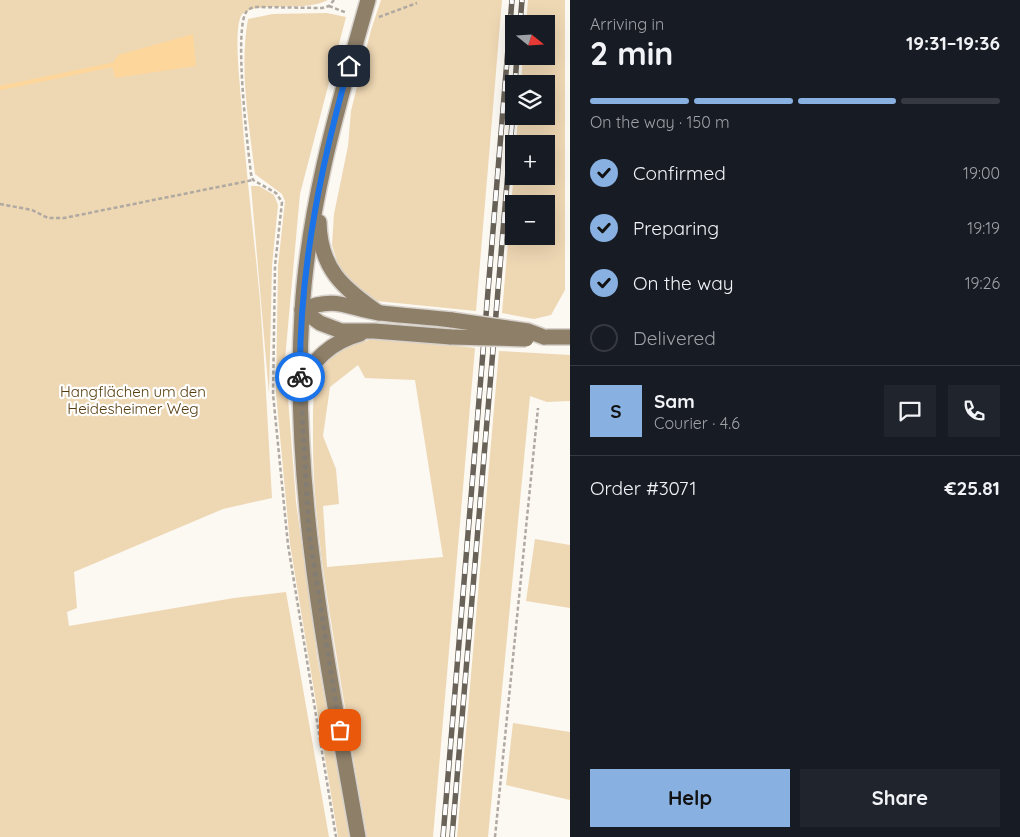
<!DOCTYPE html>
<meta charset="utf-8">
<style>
body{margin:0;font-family:Quicksand,sans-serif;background:#20242c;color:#f1f3f6;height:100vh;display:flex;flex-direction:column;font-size:19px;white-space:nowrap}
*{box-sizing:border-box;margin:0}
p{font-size:16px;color:#9ea1a6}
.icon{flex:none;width:28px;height:28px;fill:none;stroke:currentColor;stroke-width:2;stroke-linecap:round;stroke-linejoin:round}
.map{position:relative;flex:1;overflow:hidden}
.drawer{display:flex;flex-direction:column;background:#171b24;width:450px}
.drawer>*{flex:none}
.needle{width:32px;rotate:108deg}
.fabs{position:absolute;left:505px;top:15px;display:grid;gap:10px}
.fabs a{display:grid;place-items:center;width:50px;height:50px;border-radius:0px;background:#171b24;box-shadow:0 5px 20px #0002;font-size:25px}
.pin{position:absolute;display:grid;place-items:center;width:42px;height:42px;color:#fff;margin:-21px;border-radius:10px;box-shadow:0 2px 8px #0006}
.courier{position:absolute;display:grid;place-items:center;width:50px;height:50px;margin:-25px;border:4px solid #1a73e8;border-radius:50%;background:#fff;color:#222;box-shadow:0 1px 6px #0007}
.head em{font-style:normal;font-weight:800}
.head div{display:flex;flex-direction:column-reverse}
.head{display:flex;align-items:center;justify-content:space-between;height:85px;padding:0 20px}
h1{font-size:32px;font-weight:800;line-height:38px}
.bar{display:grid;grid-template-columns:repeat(4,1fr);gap:8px 5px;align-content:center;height:60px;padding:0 20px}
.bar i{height:6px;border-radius:4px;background:#363941}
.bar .selected{background:#88b0e1}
.bar p{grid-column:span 4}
.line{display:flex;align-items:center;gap:12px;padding:0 20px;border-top:1px solid #363941}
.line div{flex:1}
.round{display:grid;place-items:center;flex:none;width:52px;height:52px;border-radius:0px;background:#20242c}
ol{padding:0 20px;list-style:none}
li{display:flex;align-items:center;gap:15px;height:55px}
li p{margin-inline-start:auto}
li .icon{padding:5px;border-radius:50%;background:#88b0e1;color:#111;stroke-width:4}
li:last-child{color:#9ea1a6}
li i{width:28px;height:28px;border:2px solid #363941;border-radius:50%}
.cta{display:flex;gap:10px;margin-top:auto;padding:10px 20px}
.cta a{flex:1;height:58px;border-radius:0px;background:#88b0e1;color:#111;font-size:20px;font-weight:800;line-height:58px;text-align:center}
.cta a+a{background:#20242c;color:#f1f3f6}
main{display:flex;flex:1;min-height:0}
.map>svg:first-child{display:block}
.green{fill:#eed7b3;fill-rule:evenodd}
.water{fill:#fdd69c}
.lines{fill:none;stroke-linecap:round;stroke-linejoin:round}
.stream{stroke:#fdd69c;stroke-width:4.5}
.major-casing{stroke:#d7d2cb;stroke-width:18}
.path{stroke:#afa9a1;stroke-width:2.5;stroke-dasharray:4 2.5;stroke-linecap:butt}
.major{stroke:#8e7f69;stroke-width:15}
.rail-casing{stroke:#696258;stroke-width:5.5}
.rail{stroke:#fff;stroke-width:4;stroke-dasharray:11;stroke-linecap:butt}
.major-bridge-casing{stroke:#d7d2cb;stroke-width:18;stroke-linecap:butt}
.major-bridge{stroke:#8e7f69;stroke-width:15}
.done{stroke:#827c73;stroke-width:5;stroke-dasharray:0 9}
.route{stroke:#1a73e8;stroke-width:6}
.labels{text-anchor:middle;stroke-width:4.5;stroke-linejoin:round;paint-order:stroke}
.park-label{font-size:15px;fill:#553b0d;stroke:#fff}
</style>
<main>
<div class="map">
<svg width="570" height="837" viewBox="0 0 570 837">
<rect width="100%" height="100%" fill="#fcf8f2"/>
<g class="green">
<path d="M0,0H328C303,13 260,0 242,14C233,28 240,82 241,100C245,167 254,234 260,301C265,366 268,432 272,498L223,509L74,572L77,608L67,612L69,626L234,598L286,592L329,837H0Z"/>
<path d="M381,0H502L476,311L377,301L361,292L339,268L332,245L334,214L348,146L351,111L371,30Z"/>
<path d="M528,0H565V290L551,315L534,319L502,313L514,171V176H546V144H516L518,116H546V84H521L523,56H546V24H526ZM514,204H546V236H514Z"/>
<path d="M327,13L346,17L300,194L285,359L296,502L318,662L350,837H338L290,544L276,393L278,266L285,201L282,194L255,174C249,123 239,69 248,19L273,14Z"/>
<path d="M251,186H259L274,195L278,205L272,266L269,394Z"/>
<path d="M390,338L475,348L433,837H367C357,784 349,730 340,677C327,595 312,515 313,432C313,412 312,388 321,369C335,343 364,340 390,338ZM358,365L365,378L415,380L443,557L327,567L323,506L339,504L336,469L323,436L330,387Z"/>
<path d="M499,351L570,355V401L547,402L530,396L488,837H457Z"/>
<path d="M535,539L570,545V608L526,601Z"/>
<path d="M513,723L570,732V800L506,785Z"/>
</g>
<path class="water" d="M193,34L196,66L115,78L112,65L118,55Z"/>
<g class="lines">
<path class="stream" d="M0,88L112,65"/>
<defs>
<g id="major">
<path d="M319,222C320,269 343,288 379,313"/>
<path d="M302,310L320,323L341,331H374L451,337"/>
<path d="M302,310C336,295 349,309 381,313C405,316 428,317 452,320"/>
<path d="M544,337H570"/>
<path d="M303,387C309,360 334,341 360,334"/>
<path d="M358,837C328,664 291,489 302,312C308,206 339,102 368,0"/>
</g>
</defs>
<use href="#major" class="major-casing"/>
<g class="path">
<path d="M334,0L329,6L322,8L254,7C251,8 249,9 247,11C233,26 248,149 251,174L253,180L276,193L282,202L275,266L273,394L288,545L336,837"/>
<path d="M329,6L347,13"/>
<path d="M379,17L417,3"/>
<path d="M0,204L32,210L48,218H64L253,180"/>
<path d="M495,837L538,408"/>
</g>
<use href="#major" class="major"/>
<defs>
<g id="rail">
<path d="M520,24L522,0"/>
<path d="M515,84L517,56"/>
<path d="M443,837L512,0"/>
<path d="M452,837L514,100"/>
</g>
</defs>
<use href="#rail" class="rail-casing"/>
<use href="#rail" class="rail"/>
<defs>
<g id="major-bridge">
<path d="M452,320L528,331L544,337"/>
<path d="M451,337L526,339"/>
</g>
</defs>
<use href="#major-bridge" class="major-bridge-casing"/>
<use href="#major-bridge" class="major-bridge"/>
</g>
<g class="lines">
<path class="done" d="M300,377L309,533L340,730"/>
<path class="route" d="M300,377C299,272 320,167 349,66"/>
</g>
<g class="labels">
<g class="park-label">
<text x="133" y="397">Hangflächen um den<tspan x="133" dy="17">Heidesheimer Weg</tspan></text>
</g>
</g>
</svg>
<div class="fabs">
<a><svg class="needle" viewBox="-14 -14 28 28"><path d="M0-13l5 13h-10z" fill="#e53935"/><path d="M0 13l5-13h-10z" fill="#9ea1a6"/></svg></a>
<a><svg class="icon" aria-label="layers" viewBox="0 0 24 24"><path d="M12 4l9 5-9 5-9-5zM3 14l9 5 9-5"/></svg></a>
<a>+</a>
<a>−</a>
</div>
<div class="pin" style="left:340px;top:730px;background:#ea580c"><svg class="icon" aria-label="bag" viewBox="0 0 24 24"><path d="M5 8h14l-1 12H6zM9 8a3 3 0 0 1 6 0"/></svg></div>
<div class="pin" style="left:349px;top:66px;background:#1f2937"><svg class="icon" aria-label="home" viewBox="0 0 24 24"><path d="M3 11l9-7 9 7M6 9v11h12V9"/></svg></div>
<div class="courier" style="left:300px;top:377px"><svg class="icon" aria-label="bike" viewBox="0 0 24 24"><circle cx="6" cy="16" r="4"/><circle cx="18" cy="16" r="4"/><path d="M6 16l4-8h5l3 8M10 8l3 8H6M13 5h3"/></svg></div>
</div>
<section class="drawer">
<div class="head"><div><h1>2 min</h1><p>Arriving in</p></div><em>19:31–19:36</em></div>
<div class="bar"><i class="selected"></i><i class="selected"></i><i class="selected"></i><i></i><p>On the way · 150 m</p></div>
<ol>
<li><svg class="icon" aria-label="check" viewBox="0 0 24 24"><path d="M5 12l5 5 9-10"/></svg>Confirmed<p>19:00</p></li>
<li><svg class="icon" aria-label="check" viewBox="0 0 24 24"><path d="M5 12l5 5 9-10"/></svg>Preparing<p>19:19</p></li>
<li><svg class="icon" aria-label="check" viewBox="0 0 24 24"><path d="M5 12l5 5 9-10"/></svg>On the way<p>19:26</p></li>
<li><i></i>Delivered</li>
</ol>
<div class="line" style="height:90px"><b class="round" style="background:#88b0e1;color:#111">S</b><div><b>Sam</b><p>Courier · 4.6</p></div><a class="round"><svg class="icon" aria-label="chat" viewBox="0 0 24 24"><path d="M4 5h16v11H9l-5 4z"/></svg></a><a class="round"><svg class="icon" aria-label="phone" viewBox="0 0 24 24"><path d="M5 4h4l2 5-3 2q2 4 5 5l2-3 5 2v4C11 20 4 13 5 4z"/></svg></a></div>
<div class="line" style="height:65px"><div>Order #3071</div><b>€25.81</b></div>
<div class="cta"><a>Help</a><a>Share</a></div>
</section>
</main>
